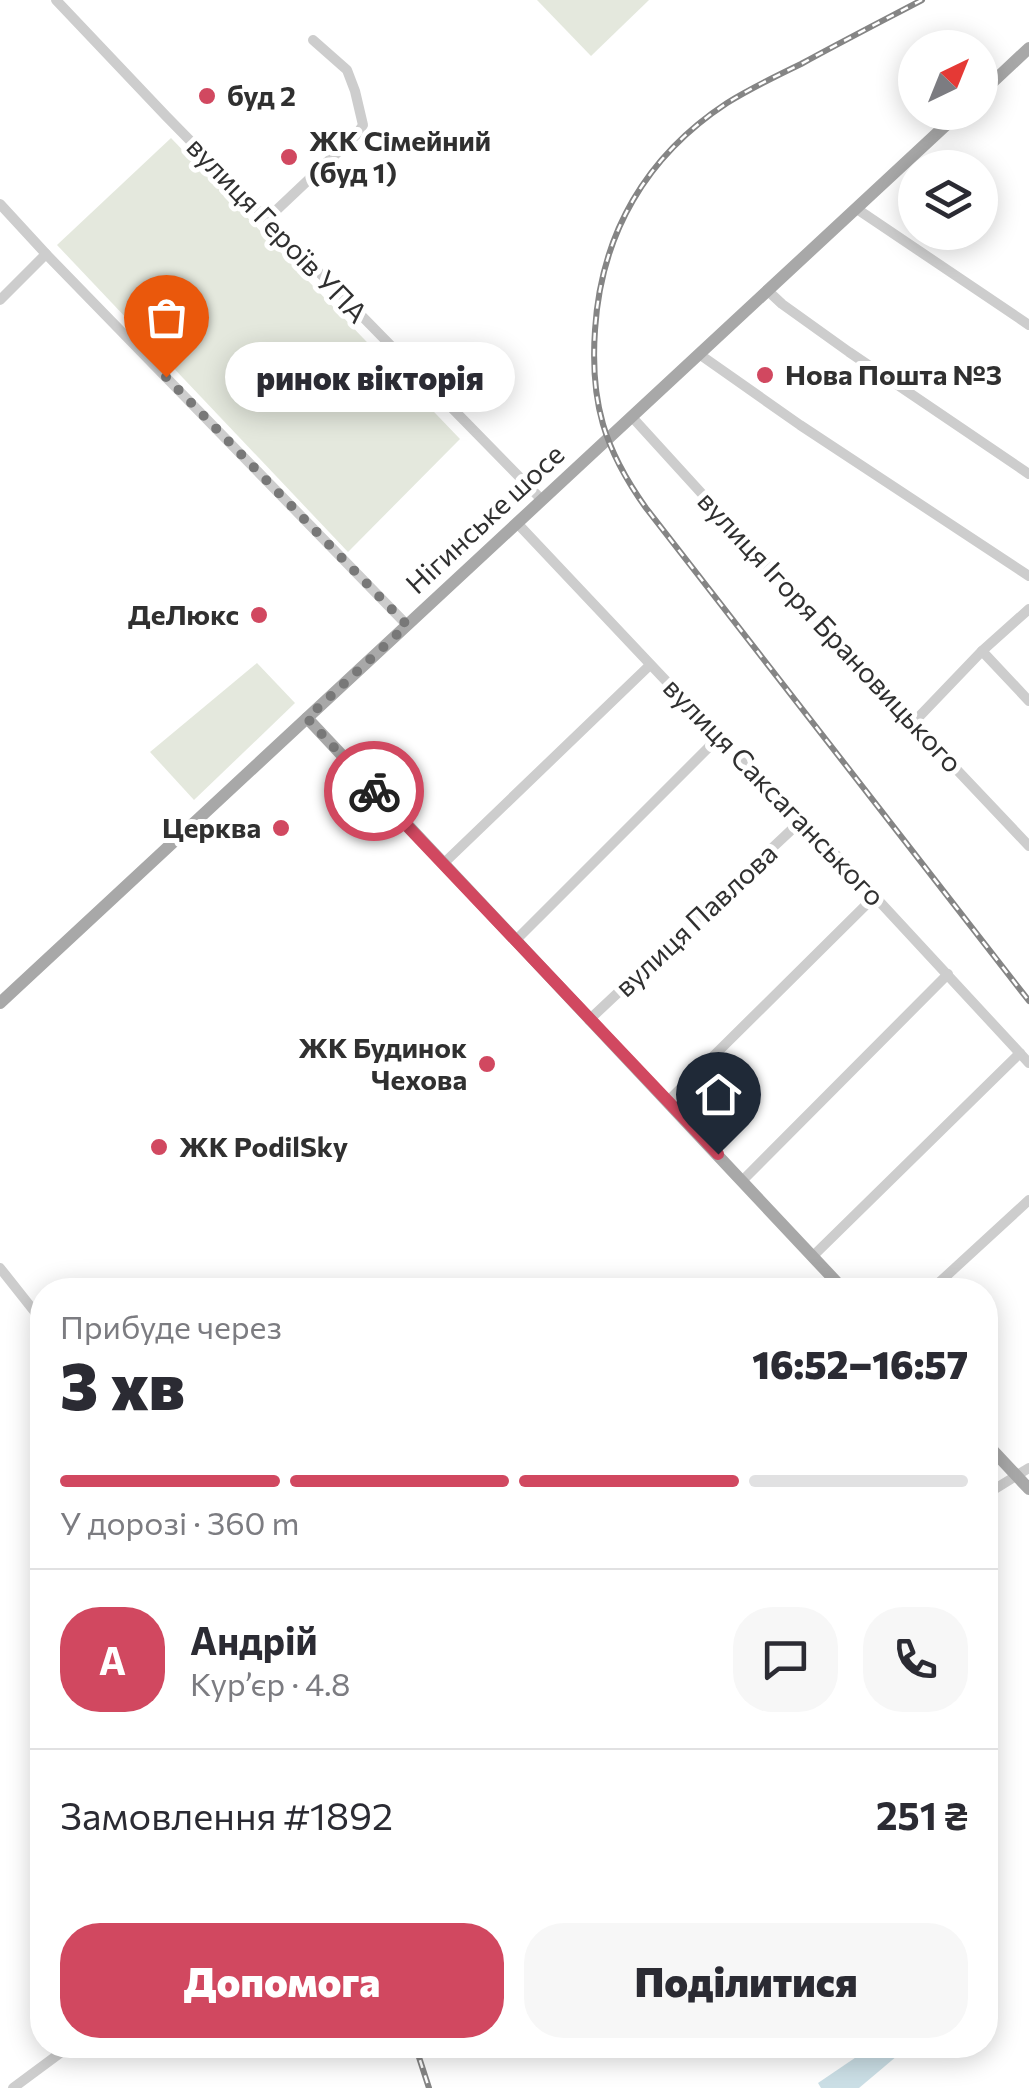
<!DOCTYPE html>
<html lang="uk">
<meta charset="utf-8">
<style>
body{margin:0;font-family:Commissioner,sans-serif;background:#f7f7f7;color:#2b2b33;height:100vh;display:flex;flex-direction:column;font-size:38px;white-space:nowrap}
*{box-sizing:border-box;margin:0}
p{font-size:32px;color:#7c7c81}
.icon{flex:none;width:55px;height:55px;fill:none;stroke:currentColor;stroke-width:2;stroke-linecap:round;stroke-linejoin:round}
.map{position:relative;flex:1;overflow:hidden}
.drawer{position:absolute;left:30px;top:1278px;width:968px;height:780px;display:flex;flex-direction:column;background:#fff;border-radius:40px;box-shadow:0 5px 25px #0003}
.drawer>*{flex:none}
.needle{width:65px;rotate:43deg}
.tools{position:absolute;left:898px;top:30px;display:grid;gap:20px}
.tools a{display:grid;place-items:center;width:100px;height:100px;border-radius:50%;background:#fff;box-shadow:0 5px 25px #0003;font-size:50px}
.pin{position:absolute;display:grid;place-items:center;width:85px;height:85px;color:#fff;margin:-102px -42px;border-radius:50% 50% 50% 0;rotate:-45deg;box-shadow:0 0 10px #0007}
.pin .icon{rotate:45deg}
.courier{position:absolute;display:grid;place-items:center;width:100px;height:100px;margin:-50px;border:8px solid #d14860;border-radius:50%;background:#fff;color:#222;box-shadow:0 2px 12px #0007}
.bubble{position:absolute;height:70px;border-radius:35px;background:#fff;box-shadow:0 5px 25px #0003;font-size:32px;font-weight:800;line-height:70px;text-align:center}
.head em{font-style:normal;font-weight:800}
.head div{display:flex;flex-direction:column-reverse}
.head{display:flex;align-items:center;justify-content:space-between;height:170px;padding:0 30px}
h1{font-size:65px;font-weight:800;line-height:75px}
.bar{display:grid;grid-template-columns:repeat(4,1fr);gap:15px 10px;align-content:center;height:120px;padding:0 30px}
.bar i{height:12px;border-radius:8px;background:#e1e1e2}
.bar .selected{background:#d14860}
.bar p{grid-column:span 4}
.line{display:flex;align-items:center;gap:25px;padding:0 30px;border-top:2px solid #e1e1e2}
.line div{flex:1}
.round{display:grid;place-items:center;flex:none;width:105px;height:105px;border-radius:40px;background:#f7f7f7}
.primary-button{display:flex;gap:20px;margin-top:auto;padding:20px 30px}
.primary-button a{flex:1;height:115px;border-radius:40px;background:#d14860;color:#fff;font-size:40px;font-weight:800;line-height:115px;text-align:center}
.primary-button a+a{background:#f7f7f7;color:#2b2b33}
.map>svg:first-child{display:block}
.green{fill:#e4e8dd}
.water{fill:#cbdfe6}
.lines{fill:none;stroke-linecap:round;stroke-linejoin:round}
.minor{stroke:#cdcdcd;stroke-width:10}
.major{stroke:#a8a8a8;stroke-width:12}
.rail-casing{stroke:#858585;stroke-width:6}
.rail{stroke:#fff;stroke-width:2.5;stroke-dasharray:8;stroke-linecap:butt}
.done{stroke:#787878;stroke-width:10;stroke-dasharray:0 18}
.route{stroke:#d14860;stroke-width:12}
.poi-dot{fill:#d14860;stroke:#fff;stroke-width:4}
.labels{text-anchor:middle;stroke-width:10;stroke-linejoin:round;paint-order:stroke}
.poi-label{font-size:28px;font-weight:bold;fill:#303030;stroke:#fff;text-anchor:start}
.street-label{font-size:28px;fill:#303030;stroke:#fff}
</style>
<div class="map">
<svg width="1029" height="2088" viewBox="0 0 1029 2088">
<rect width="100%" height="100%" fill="#fff"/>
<g class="green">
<path d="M537,0H649L591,56Z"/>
<path d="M171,138L460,439L348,552L57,245Z"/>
<path d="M257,663L295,703L194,800L150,752Z"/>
</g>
<path class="water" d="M874,2045H910L859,2088H821L818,2083Z"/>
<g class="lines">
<g class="minor">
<path d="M56,0L166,116L542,500"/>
<path d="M0,204L46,254L407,625"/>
<path d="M857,209L1029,325"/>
<path d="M267,219L357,134L363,125L355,91L347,70L313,40"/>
<path d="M767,290L782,304L849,352L1029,474"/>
<path d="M0,300L46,254"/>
<path d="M699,354L800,425L1029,576"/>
<path d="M632,417L869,677L1029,846"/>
<path d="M517,523L719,737L803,819L1029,1063"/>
<path d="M982,651L1029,701"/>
<path d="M913,723L982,651L1029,609"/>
<path d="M443,864L650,665"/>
<path d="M515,941L719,737"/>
<path d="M589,1020L803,819"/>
<path d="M667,1102L875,896"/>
<path d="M743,1180L948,974"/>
<path d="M813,1256L1020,1053"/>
<path d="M0,1268L42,1321"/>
<path d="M931,1290L1029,1200"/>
<path d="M985,1495L1029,1468"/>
<path d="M13,2088L71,2045"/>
</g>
<g class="major">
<path d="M980,94L1029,48"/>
<path d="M307,718L844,1290"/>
<path d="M0,1003L960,112"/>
<path d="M985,1442L1029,1489"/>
</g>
<defs>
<g id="rail">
<path d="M922,0C882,21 841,42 801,64C776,76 751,88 727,103C646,156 601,234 595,330C590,402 604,449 646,508L1029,1001"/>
<path d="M415,2045L429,2088"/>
</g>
</defs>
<use href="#rail" class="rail-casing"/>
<use href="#rail" class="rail"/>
</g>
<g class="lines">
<path class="done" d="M166,377L407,625L307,718L374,791"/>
<path class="route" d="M374,791L718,1154"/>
</g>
<g class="poi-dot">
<circle cx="207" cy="96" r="10"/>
<circle cx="289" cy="157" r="10"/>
<circle cx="765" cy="375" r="10"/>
<circle cx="259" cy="615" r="10"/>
<circle cx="281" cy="828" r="10"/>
<circle cx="487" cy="1064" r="10"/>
<circle cx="159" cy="1147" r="10"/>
</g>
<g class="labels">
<g class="poi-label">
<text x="227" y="106">буд 2</text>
<text x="309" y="151">ЖК Сімейний<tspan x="309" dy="32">(буд 1)</tspan></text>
<text x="785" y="385">Нова Пошта №3</text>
<text x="239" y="625" text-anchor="end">ДеЛюкс</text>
<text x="261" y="838" text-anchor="end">Церква</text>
<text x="467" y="1058" text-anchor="end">ЖК Будинок<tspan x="467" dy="32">Чехова</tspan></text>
<text x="179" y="1157">ЖК PodilSky</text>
</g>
<g class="street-label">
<text transform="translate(277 230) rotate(46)" y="10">вулиця Героїв УПА</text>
<text transform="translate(485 519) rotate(-43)" y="10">Нігинське шосе</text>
<text transform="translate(830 632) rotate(47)" y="10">вулиця Ігоря Брановицького</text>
<text transform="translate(774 792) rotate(46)" y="10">вулиця Саксаганського</text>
<text transform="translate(696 920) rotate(-43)" y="10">вулиця Павлова</text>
</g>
</g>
</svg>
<div class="tools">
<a><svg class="needle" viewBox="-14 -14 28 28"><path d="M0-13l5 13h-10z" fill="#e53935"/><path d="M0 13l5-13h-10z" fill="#7c7c81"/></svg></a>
<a><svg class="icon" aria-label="layers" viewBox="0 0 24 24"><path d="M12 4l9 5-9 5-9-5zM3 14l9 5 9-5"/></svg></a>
</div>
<div class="pin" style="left:166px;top:377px;background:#ea580c"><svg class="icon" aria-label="bag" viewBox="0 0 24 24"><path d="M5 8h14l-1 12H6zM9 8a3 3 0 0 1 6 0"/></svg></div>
<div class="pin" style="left:718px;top:1154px;background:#1f2937"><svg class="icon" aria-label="home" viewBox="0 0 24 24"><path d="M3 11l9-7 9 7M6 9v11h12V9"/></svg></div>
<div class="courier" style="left:374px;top:791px"><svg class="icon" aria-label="bike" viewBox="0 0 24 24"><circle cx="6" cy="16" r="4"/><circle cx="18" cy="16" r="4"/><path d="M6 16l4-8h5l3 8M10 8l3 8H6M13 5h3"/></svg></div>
<div class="bubble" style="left:225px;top:342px;width:290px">ринок вікторія</div>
<section class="drawer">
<div class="head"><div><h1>3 хв</h1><p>Прибуде через</p></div><em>16:52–16:57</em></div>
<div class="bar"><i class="selected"></i><i class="selected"></i><i class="selected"></i><i></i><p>У дорозі · 360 m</p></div>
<div class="line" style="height:180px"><b class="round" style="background:#d14860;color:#fff">А</b><div><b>Андрій</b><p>Кур’єр · 4.8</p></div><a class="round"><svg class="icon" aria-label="chat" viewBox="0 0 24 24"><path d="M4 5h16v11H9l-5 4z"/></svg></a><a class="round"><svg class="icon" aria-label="phone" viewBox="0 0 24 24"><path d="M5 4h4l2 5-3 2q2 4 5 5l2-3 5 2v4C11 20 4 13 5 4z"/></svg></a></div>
<div class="line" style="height:130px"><div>Замовлення #1892</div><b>251 ₴</b></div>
<div class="primary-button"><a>Допомога</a><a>Поділитися</a></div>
</section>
</div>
